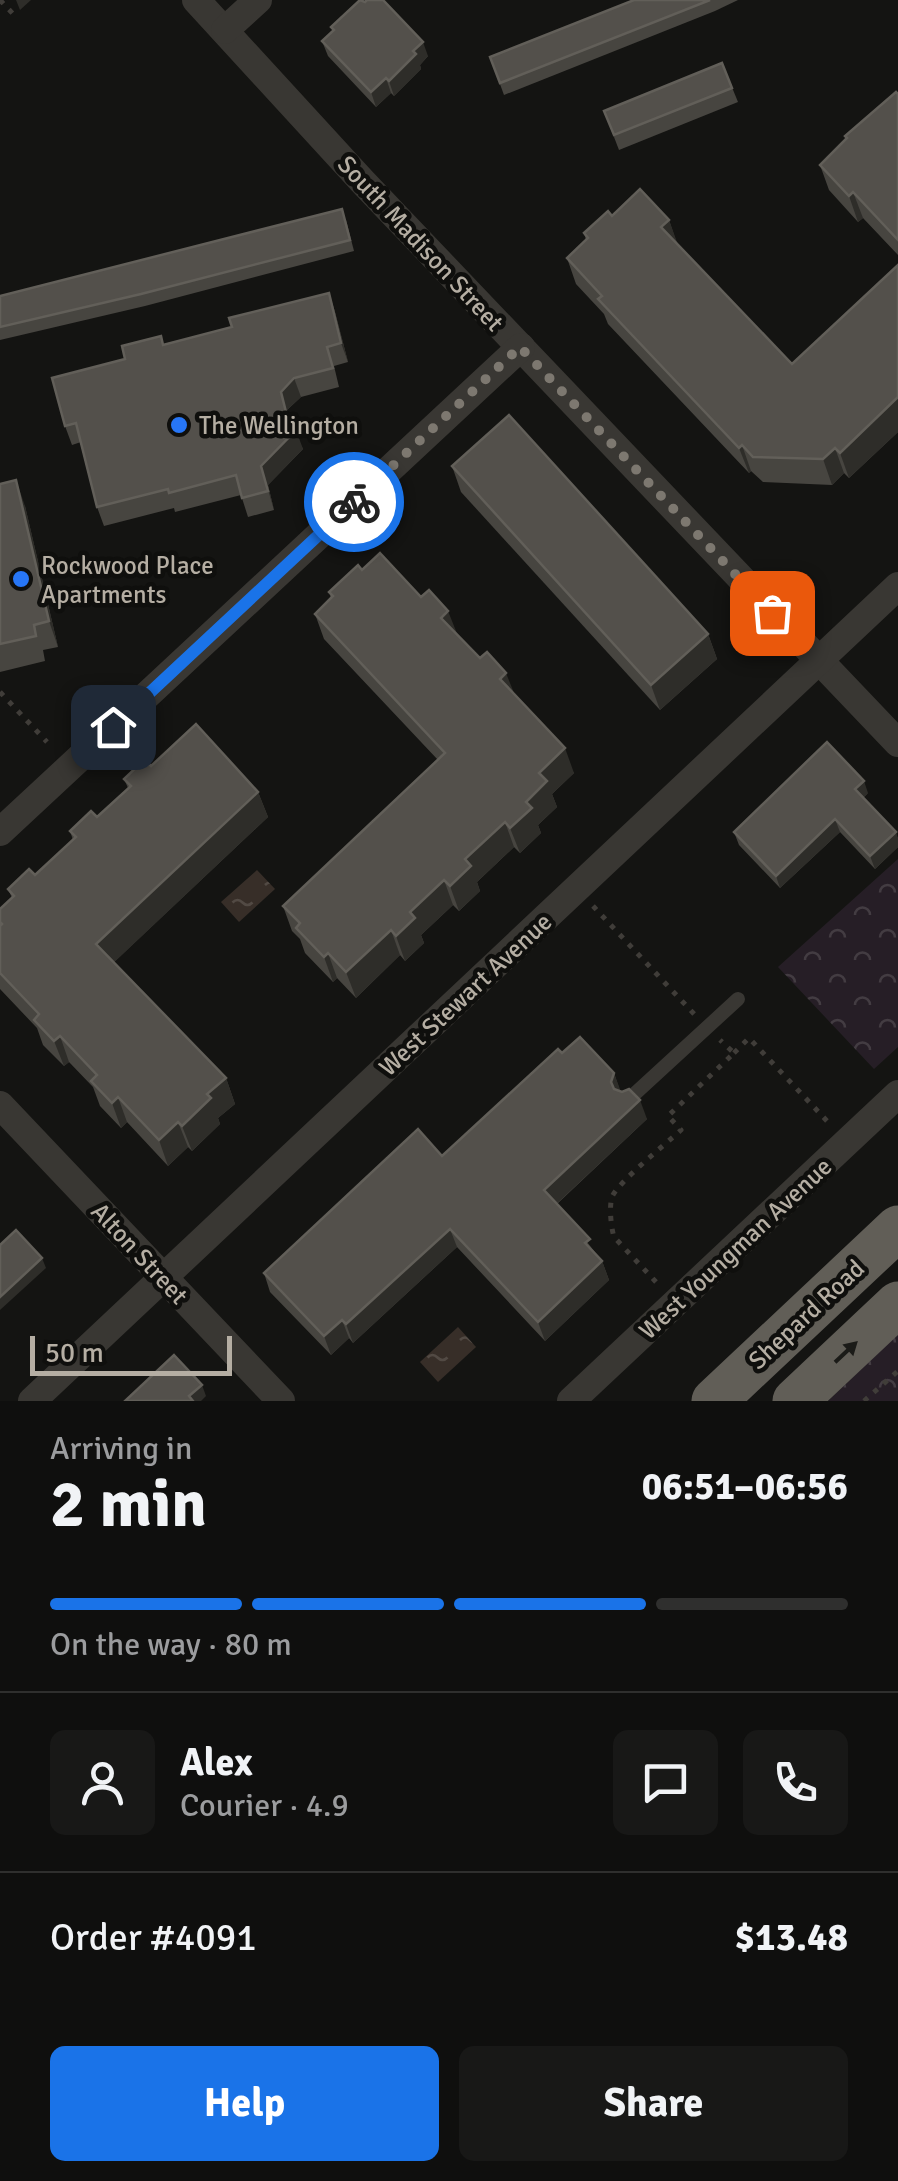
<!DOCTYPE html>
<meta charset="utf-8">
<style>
body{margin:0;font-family:Signika,sans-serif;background:#181817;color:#f1f3f6;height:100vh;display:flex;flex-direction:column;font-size:38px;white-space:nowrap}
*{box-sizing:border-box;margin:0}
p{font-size:32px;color:#9b9c9e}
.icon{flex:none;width:55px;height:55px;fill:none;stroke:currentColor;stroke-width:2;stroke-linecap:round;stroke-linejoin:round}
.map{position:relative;height:1401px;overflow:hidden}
.side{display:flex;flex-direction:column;background:#0f0f0e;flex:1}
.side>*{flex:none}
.scale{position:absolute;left:30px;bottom:25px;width:202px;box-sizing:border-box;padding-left:10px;border:5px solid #b5aea3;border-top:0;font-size:28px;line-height:35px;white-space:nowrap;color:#b5aea3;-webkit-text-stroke:8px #0f0f0d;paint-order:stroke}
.pin{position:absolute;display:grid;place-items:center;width:85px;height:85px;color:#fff;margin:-42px;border-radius:20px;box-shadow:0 5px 15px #0006}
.courier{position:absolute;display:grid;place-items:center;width:100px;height:100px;margin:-50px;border:8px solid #1a73e8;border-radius:50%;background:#fff;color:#222;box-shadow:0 2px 12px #0007}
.summary em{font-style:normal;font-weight:700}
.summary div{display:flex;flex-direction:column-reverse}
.summary{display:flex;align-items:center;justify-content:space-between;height:170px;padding:0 50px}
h1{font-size:65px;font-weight:700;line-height:75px}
.bar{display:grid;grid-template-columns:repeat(4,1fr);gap:15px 10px;align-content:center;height:120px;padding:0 50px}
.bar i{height:12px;border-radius:8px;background:#2f2f2e}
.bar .active{background:#1a73e8}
.bar p{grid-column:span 4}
.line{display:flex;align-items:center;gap:25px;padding:0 50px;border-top:2px solid #2f2f2e}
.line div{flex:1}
.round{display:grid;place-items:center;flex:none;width:105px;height:105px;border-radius:15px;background:#181817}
.action{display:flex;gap:20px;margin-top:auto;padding:20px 50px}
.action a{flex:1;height:115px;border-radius:15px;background:#1a73e8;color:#fff;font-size:40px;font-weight:700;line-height:115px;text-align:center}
.action a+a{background:#181817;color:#f1f3f6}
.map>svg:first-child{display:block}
.park{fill:url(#park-crowns)}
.water{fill:url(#water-ripples)}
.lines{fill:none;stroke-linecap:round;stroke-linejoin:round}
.path{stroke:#403d39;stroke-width:5;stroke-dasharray:5 8;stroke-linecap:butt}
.service{stroke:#393733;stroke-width:14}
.minor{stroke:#393733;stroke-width:28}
.trunk{stroke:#615e57;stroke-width:45}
.wall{fill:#474540}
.shaded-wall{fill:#2e2d29}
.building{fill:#53504b;stroke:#625f59;stroke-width:2.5}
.oneway{fill:#1b1b18}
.done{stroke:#7d7870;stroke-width:10;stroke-dasharray:0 18}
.route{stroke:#1a73e8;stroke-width:12}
.poi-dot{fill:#2776f6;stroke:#0f0f0d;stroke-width:4}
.labels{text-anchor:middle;stroke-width:9;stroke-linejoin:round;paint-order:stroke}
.street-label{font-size:25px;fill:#b5aea3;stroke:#0f0f0d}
.poi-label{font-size:25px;fill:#b5aea3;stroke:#0f0f0d;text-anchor:start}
</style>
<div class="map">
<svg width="898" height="1401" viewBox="0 0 898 1401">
<defs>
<pattern id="park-crowns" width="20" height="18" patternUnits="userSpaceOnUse" patternTransform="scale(2.5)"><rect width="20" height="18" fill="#261e26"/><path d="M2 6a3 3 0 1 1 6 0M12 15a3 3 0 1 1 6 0" fill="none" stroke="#433c42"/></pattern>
<pattern id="water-ripples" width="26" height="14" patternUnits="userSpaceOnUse" patternTransform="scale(2.5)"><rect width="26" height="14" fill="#372e28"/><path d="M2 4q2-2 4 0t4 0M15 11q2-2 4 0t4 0" fill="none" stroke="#524a44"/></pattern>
</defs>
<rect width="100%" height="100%" fill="#141412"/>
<g class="park">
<path d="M898,859V1047L874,1069L778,967Z"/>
<path d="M898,1334V1401H828Z"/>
</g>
<g class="water">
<path d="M257,870L275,889L239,922L221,902Z"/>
<path d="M458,1327L476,1347L438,1382L420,1362Z"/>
</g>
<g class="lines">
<g class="path">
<path d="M0,0L16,17"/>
<path d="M0,692L47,742"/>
<path d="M593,906L695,1015"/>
<path d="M734,1053L749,1038L827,1121"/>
<path d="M656,1282L614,1237C611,1227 609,1207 612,1197C618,1182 667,1143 681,1130L668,1116L734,1053L720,1040"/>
<path d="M864,1401L898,1371"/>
</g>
<path class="service" d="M628,1100L738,999"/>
<g class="minor">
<path d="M196,0L362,181L898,743"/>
<path d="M225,30L258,0"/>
<path d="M0,832L521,347"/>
<path d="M0,1105L281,1401"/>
<path d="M32,1401L898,586"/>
<path d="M571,1401L898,1094"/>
</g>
<g class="trunk">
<path d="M714,1401L898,1228"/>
<path d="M795,1401L898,1304"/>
</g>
</g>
<g class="wall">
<path d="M634,0H738L715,11L504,95L490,57Z"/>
<path d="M331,27L428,56L420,65L421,69L394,96L391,93L376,107L328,56L322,41L333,31Z"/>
<path d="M722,63L738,102L619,150L604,111Z"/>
<path d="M898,94V255L863,218L858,222L829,190L820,165L846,139L845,136Z"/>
<path d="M612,216L669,220L677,244L792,364L898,265V432L849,478L844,473L832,485L763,482L751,471L749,473L608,324L604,314L576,284L567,258L586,240L584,233Z"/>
<path d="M346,220L354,251L145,306L0,340V296Z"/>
<path d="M329,293L335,312L348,362L334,366L339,387L301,397L287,410L291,426L303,449L268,485L274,510L248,517L241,495L175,512L174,508L104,526L97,507L81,442L72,445L65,426L125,359L164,344L232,327Z"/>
<path d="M452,466L708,634L717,659L660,710L461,492Z"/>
<path d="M0,484L25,506L58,647L43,650L45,661L0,672Z"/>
<path d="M362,570L457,634L514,694L574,773L552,794L557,807L538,825L541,833L520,853L514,847L477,882L480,891L459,911L453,905L421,935L424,943L405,961L400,955L356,998L337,978L333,982L305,953L300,939L292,931L283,906L438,760L324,639L315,614L331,598L329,592Z"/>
<path d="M151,766L258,792L268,817L114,962L226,1078L235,1104L218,1118L220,1124L192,1151L188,1147L168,1166L127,1122L121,1128L100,1106L93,1087L69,1062L64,1066L43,1045L37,1028L0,989V909L12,898L8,889L35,875L73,840L70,831L97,817L128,788L124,779Z"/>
<path d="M868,793L863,798L898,838V847L875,869L840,832L780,888L739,845L734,832Z"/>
<path d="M562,1053L614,1073L620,1091L647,1119L557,1204L602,1261L609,1280L545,1341L457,1247L353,1343L349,1338L331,1355L270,1292L264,1273L442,1156Z"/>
</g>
<g class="shaded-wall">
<path d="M16,0H31L20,10Z"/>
<path d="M423,42L428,56L420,65L421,69L394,96L389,81L413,51Z"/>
<path d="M386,78L391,93L376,107L371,92Z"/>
<path d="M853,192L863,218L858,222L849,196Z"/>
<path d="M669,220L678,245L661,227Z"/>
<path d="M329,293L335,312L348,362L341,343Z"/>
<path d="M294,378L301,397L287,410L293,433L296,430L303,449L268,485L274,510L261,466L289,424L281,392Z"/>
<path d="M898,397V432L849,478L840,453Z"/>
<path d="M742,445L751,471L749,473L739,448Z"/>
<path d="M835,448L844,473L832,485L823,459Z"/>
<path d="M16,480L25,506L58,647L49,621Z"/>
<path d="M448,611L458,636L441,618Z"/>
<path d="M708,634L717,659L660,710L651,685Z"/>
<path d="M506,673L516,698L500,679Z"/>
<path d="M565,748L574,773L552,794L557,807L538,825L541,833L520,853L510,828L526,802L539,773Z"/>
<path d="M864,781L868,793L859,802L855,789Z"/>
<path d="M258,792L268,817L106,970L96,944Z"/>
<path d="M835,819L840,832L780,888L776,876Z"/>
<path d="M505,822L514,847L477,882L480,891L459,911L450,886L465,859Z"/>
<path d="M896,832L898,838V847L875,869L870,856Z"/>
<path d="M444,880L453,905L421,935L424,943L405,961L396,936L410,912Z"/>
<path d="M391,930L400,955L356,998L346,972Z"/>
<path d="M328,953L337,978L333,982L324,957Z"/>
<path d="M60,1036L69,1062L64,1066L54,1041Z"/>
<path d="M614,1073L621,1092L618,1101L611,1082Z"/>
<path d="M226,1078L235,1104L218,1118L220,1124L192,1151L182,1126L207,1094Z"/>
<path d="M118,1097L127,1122L121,1128L112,1103Z"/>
<path d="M640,1100L647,1119L551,1209L544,1190Z"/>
<path d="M178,1122L188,1147L168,1166L159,1140Z"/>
<path d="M450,1229L457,1247L353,1343L346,1324Z"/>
<path d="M42,1258L46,1268L0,1310V1297Z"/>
<path d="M602,1261L609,1280L545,1341L538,1322Z"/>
<path d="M342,1320L349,1338L331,1355L324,1336Z"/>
<path d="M202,1385L206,1396L201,1401H190L189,1396Z"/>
</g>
<g class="building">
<path d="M360,0L365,2L367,0H383L423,42L413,51L416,54L389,81L386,78L371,92L322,41L334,30L331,27Z"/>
<path d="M634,0H710L500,83L490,57Z"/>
<path d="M722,63L732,88L614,135L604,111Z"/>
<path d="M896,92L898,94V240L853,192L849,196L820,165L847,138L845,136Z"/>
<path d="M640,189L669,220L661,227L792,364L898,265V397L840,453L835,448L823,459L753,457L742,445L739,448L598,299L602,296L567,258L588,238L584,233L608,211L612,216Z"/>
<path d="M342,209L350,240L141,294L0,327V296Z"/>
<path d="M329,293L341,343L327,347L333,368L294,378L281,392L289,424L296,430L261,466L268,491L242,498L236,475L169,493L168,489L97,507L76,423L65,426L52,378L125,359L122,346L161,336L163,345L232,327L229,318Z"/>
<path d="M509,415L708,634L651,685L452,466Z"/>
<path d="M16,480L49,621L34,625L36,636L0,644V484Z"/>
<path d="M380,553L421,597L429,590L448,611L441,618L480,658L487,652L506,673L500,679L565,748L539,773L547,781L526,802L532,808L510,828L505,822L465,859L471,866L450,886L444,880L410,912L415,918L396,936L391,930L346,972L328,953L324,957L296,928L300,923L283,906L445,753L315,614L333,596L329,592L358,565L362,570Z"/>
<path d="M196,724L258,792L96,944L226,1078L207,1094L211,1098L182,1126L178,1122L159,1140L118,1097L112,1103L91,1081L97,1075L60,1036L54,1041L34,1020L39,1014L0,973V926L2,924L0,922V909L14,896L8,889L29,869L35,875L76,837L70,831L91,811L97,817L131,786L124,779L144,760L151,766Z"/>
<path d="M827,742L864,781L855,789L896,832L870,856L835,819L776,876L734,832Z"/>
<path d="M580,1037L614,1073L611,1082L614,1089L622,1092L629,1089L640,1100L544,1190L590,1239L585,1243L602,1261L538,1322L450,1229L346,1324L342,1320L324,1336L264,1273L418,1129L442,1156L558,1049L562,1053Z"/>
<path d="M16,1230L42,1258L0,1297V1245Z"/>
<path d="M174,1355L202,1385L189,1396L193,1401H125Z"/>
</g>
<defs><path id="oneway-solid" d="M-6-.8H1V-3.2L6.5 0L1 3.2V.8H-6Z" transform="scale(2.5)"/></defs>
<use class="oneway" href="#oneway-solid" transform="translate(846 1352) rotate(-43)"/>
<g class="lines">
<path class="done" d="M354,502L520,347L772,613"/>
<path class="route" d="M113,727L354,502"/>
</g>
<g class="poi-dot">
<circle cx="179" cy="425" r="10"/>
<circle cx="21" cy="579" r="10"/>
</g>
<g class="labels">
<g class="street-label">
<text transform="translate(421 243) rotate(47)" y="9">South Madison Street</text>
<text transform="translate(465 994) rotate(-43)" y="9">West Stewart Avenue</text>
<text transform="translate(735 1248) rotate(-43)" y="9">West Youngman Avenue</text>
<text transform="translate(140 1253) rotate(47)" y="9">Alton Street</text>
<text transform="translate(806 1314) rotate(-43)" y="9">Shepard Road</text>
</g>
<g class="poi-label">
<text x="199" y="434">The Wellington</text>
<text x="41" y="574">Rockwood Place<tspan x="41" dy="29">Apartments</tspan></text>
</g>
</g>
</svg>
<div class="scale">50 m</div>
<div class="pin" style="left:772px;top:613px;background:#ea580c"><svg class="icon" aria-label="bag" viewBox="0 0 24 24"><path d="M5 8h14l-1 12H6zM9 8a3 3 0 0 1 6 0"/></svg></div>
<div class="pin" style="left:113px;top:727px;background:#1f2937"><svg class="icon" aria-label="home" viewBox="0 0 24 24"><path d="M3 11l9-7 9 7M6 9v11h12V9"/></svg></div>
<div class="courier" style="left:354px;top:502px"><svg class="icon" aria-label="bike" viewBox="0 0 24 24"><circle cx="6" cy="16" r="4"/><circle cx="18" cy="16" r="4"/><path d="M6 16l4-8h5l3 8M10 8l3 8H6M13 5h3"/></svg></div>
</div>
<section class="side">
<div class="summary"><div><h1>2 min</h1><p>Arriving in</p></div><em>06:51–06:56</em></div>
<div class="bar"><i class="active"></i><i class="active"></i><i class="active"></i><i></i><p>On the way · 80 m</p></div>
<div class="line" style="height:180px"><a class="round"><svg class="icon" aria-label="person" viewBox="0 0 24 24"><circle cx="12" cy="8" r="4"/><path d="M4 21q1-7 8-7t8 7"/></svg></a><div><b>Alex</b><p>Courier · 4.9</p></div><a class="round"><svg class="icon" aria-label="chat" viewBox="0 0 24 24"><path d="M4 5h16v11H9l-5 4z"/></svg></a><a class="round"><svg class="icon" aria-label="phone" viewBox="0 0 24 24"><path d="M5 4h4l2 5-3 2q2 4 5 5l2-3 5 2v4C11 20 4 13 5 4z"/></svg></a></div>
<div class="line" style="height:130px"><div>Order #4091</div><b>$13.48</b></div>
<div class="action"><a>Help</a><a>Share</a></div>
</section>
